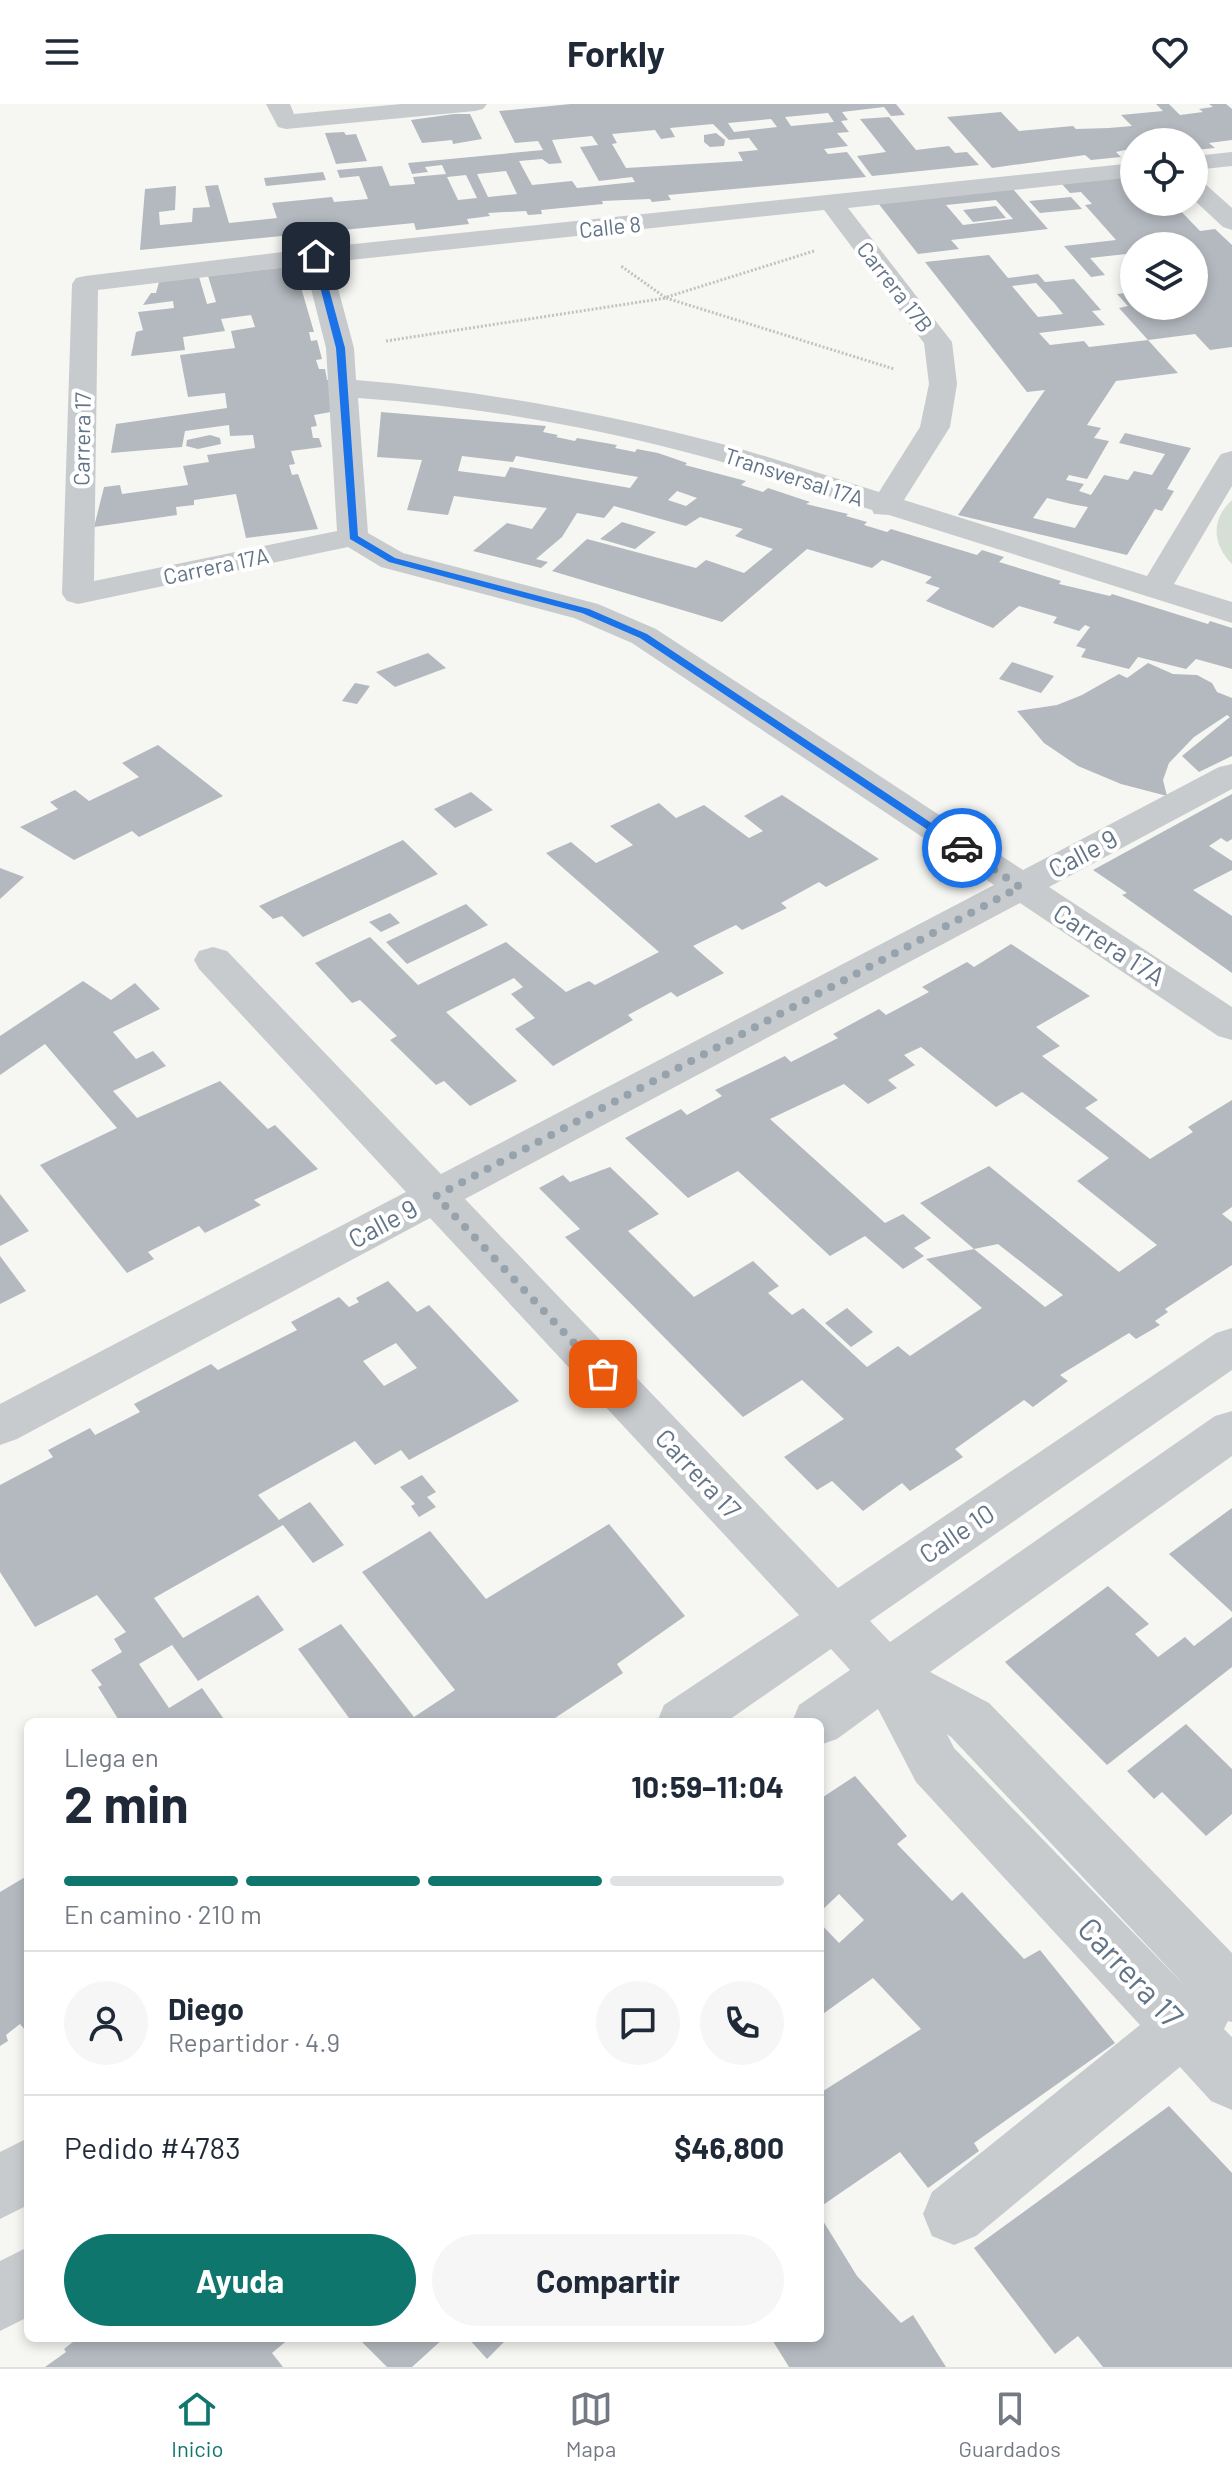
<!DOCTYPE html>
<html lang="es">
<meta charset="utf-8">
<style>
body{margin:0;font-family:Barlow,sans-serif;background:#f6f6f7;color:#1f2937;height:100vh;display:flex;flex-direction:column;font-size:30px;white-space:nowrap}
*{box-sizing:border-box;margin:0}
p{font-size:26px;color:#747a83}
.icon{flex:none;width:44px;height:44px;fill:none;stroke:currentColor;stroke-width:2;stroke-linecap:round;stroke-linejoin:round}
.map{position:relative;flex:1;overflow:hidden}
.side{position:absolute;left:24px;top:1614px;width:800px;height:624px;display:flex;flex-direction:column;background:#fff;border-radius:12px;box-shadow:0 4px 12px #0003}
.side>*{flex:none}
.fabs{position:absolute;left:1120px;top:24px;display:grid;gap:16px}
.fabs a{display:grid;place-items:center;width:88px;height:88px;border-radius:50%;background:#fff;box-shadow:0 4px 12px #0003;font-size:40px}
.pin{position:absolute;display:grid;place-items:center;width:68px;height:68px;color:#fff;margin:-34px;border-radius:16px;box-shadow:0 4px 12px #0006}
.courier{position:absolute;display:grid;place-items:center;width:80px;height:80px;margin:-40px;border:6px solid #1a73e8;border-radius:50%;background:#fff;color:#222;box-shadow:0 2px 10px #0007}
.head em{font-style:normal;font-weight:700}
.head div{display:flex;flex-direction:column-reverse}
.head{display:flex;align-items:center;justify-content:space-between;height:136px;padding:0 40px}
h1{font-size:52px;font-weight:700;line-height:60px}
.bar{display:grid;grid-template-columns:repeat(4,1fr);gap:12px 8px;align-content:center;height:96px;padding:0 40px}
.bar i{height:10px;border-radius:6px;background:#e0e1e3}
.bar .on{background:#0f766e}
.bar p{grid-column:span 4}
.line{display:flex;align-items:center;gap:20px;padding:0 40px;border-top:2px solid #e0e1e3}
.line div{flex:1}
.round{display:grid;place-items:center;flex:none;width:84px;height:84px;border-radius:42px;background:#f6f6f7}
.primary-button{display:flex;gap:16px;margin-top:auto;padding:16px 40px}
.primary-button a{flex:1;height:92px;border-radius:48px;background:#0f766e;color:#fff;font-size:32px;font-weight:700;line-height:92px;text-align:center}
.primary-button a+a{background:#f6f6f7;color:#1f2937}
header{display:flex;justify-content:space-between;align-items:center;height:104px;padding:0 40px;background:#fff;font-size:36px;font-weight:700}
.dock{display:flex;justify-content:space-around;align-items:center;height:112px;border-top:2px solid #e0e1e3;background:#fff;font-size:22px;color:#747a83}
.dock a{display:grid;justify-items:center;gap:4px}
.dock .on{color:#0f766e}
.map>svg:first-child{display:block}
.green{fill:#d6dfd3}
.building{fill:#b3b9bf;fill-rule:evenodd}
.lines{fill:none;stroke-linecap:round;stroke-linejoin:round}
.path{stroke:#c0c2c4;stroke-width:3;stroke-dasharray:2 2;stroke-linecap:butt}
.minor{fill:#c8cbce;fill-rule:evenodd}
.route{fill:#1a73e8}
.done{stroke:#96a2ac;stroke-width:8;stroke-dasharray:0 14.4}
.labels{text-anchor:middle;stroke-width:8;stroke-linejoin:round;paint-order:stroke}
.far-street-label{font-size:22px;fill:#627487;stroke:#fff}
.street-label{font-size:26px;fill:#627487;stroke:#fff}
.near-street-label{font-size:32px;fill:#627487;stroke:#fff}
</style>
<header><svg class="icon" aria-label="menu" viewBox="0 0 24 24"><path d="M4 6h16M4 12h16M4 18h16"/></svg>Forkly<svg class="icon" aria-label="heart" viewBox="0 0 24 24"><path d="M12 20l-8-8c-3-5 5-10 8-4 3-6 11-1 8 4z"/></svg></header>
<div class="map">
<svg width="1232" height="2263" viewBox="0 0 1232 2263">
<rect width="100%" height="100%" fill="#f6f7f2"/>
<path class="green" d="M1232,396V460C1212,440 1211,415 1232,396Z"/>
<g class="building">
<path d="M571,0H896L905,11L891,12L884,3L842,8L848,16L841,17L849,28L837,29L848,42L824,45L828,50L847,48L866,73L668,91L671,96L652,98L650,95L602,97L603,100L541,106L542,110L528,111L526,107L488,109L490,112L467,115L469,120L434,124L416,126L414,119L140,146L145,85L176,82L175,106L159,108L160,121L192,118L193,104L210,103L205,82L218,81L229,119L277,114L272,99L332,93L334,98L368,95L359,72L340,74L337,66L382,62L390,82L415,80L413,73L446,70L442,61L425,63L428,68L412,70L408,59L543,46L538,37L515,39L499,7ZM828,9L834,18L791,22L785,13ZM771,15L777,23L734,28L728,19ZM713,20L729,36L749,34L758,46L738,48L743,57L626,64L612,40L617,39L612,30L655,26L661,35L675,33L670,24ZM592,32L598,41L580,43L599,77L632,73L635,78L577,84L572,77L532,81L519,57L542,55L549,60L562,59L552,36ZM506,67L517,90L488,93L477,70ZM466,71L477,94L458,96L447,73Z"/>
<path d="M1156,0H1169L1180,11L1203,8L1199,5L1213,3L1209,0H1226L1232,5V36L1209,39L1215,44L1194,46V38H1134V44L1116,48L1121,53L1091,56L1085,51L992,64L947,13L1001,8L1019,27L1073,22L1076,25L1109,24L1132,22L1121,11L1163,7Z"/>
<path d="M454,10H470L482,35L453,40L452,36L422,39L411,16Z"/>
<path d="M889,13L916,46L949,42L955,49L967,48L979,61L872,72L857,52L886,48L860,15Z"/>
<path d="M344,28L346,31L356,30L367,57L336,60L325,29Z"/>
<path d="M716,29L725,36L724,42L710,43L704,38V31Z"/>
<path d="M323,68L326,76L266,82L264,74Z"/>
<path d="M1134,71V98H1172L1200,127L1215,125L1232,141V243L1210,246L1195,230L1148,236L1119,204L1128,202L1117,190L1134,188V202H1194V142H1134V159L1126,150L1090,154L1105,171L1091,173L1064,142L1116,136L1085,101L1092,100L1081,88L1070,89L1061,79Z"/>
<path d="M1012,84L1048,125L951,136L959,145L918,150L878,99ZM996,96L1013,115L963,121L946,101Z"/>
<path d="M1071,93L1082,105L1040,109L1029,97Z"/>
<path d="M996,102L1006,114L973,118L963,106Z"/>
<path d="M989,151L1008,174L1038,170L1045,178L1074,175L1101,206L1092,207L1105,221L1039,229L1050,241L1084,237L1089,243L1148,236L1178,269L1116,277L1087,321L1101,324L1094,334L1109,337L1087,375L1069,371L1066,376L1084,380L1079,387L1091,391L1104,371L1128,376L1134,367L1152,371L1165,350L1119,339L1125,329L1191,344L1167,385L1174,387L1162,407L1155,405L1127,451L958,411L1045,286L1027,288L925,158ZM1036,179L1055,200L1063,210L1038,213L1012,182ZM1047,394L1071,400L1088,403L1075,424L1033,414Z"/>
<path d="M296,162L298,172L293,173L295,181L300,180L314,228H309L311,237L317,236L322,255L316,256L319,265H325L327,276L333,275L331,308L314,311L317,322L311,323L313,334H319L322,343L291,347L295,360L289,361L292,371L298,370L318,425L246,434L236,390L194,396V401L176,403L177,411L94,423L104,383L120,381L122,390L188,381L183,362L209,358L207,351L255,344L253,331L230,332L229,321L185,327L182,343L111,349L116,320L227,304L225,289L188,293L180,251L235,244L231,227L255,223L251,211L221,215L225,227L183,233L185,246L131,252L136,228L143,226L138,208L174,204L173,197L143,201L151,189H156L159,178L199,173L207,200L216,198L208,172Z"/>
<path d="M381,308L546,322L543,328L558,331L556,333L575,337L577,334L617,341L615,344L635,348L637,345L658,349L687,359L685,361L746,377L741,381L763,388L768,384L810,398L806,400L848,410L846,412L867,418L864,421L887,428L891,425L977,451L982,446L1004,453L999,458L1061,477L1059,480L1110,492L1112,490L1208,520L1210,517L1232,524V565L1196,555L1186,565L1138,553L1129,565L1081,553L1086,545L1076,542L1090,523L1085,521L1079,527L1053,519L1057,513L1019,502L993,524L926,497L940,484L925,479L932,473L882,456L872,464L807,445L722,518L552,467L587,435L696,464L706,456L744,469L773,445L735,432L743,425L700,413L686,422L614,402L604,414L577,409L562,433L536,455L548,458L541,464L473,447L507,419L532,425L547,404L454,392L448,411L407,406L422,356L377,353ZM462,352L513,358L516,352L638,373L630,384L510,363L505,373L458,367ZM677,387L697,394L686,402L668,396Z"/>
<path d="M210,331L220,334L221,340L198,345L186,342L187,336Z"/>
<path d="M622,418L656,428L635,445L600,435Z"/>
<path d="M428,549L446,564L395,583L376,568Z"/>
<path d="M1012,558L1054,572L1041,589L999,575Z"/>
<path d="M1148,559L1173,570L1197,571L1212,579L1217,588L1232,594V652L1199,668L1182,652L1230,613L1227,611L1194,633L1169,659L1163,676L1167,692L1121,680L1078,662L1044,639L1017,607L1057,601L1082,591L1119,570L1127,574Z"/>
<path d="M355,579L370,582L357,600L342,597Z"/>
<path d="M158,641L223,692L139,733L132,727L74,756L20,723L58,705L50,698L75,686L89,697L139,673L122,659Z"/>
<path d="M471,688L493,706L455,724L434,705Z"/>
<path d="M1232,690V735L1227,738L1221,734L1209,742L1232,757V766L1193,786L1232,812V869L1122,791L1127,789L1093,766Z"/>
<path d="M782,691L879,755L826,783L819,778L781,799L787,804L742,826L736,821L693,842L724,869L677,893L671,888L628,911L633,916L553,962L515,925L535,914L511,890L523,883L514,874L446,908L517,977L470,1002L444,977L436,981L390,936L397,932L360,896L352,899L315,859L370,833L418,881L506,838L566,888L589,877L595,881L659,848L546,749L571,738L596,759L633,741L610,722L659,699L676,714L704,701L749,734L763,727L744,712Z"/>
<path d="M403,736L438,770L303,833L282,812L273,815L259,802Z"/>
<path d="M0,764L24,773L0,795Z"/>
<path d="M466,800L488,821L407,860L386,838Z"/>
<path d="M390,809L400,819L381,828L369,818Z"/>
<path d="M1011,840L1090,892L1036,923L1060,942L1042,952L1098,996L1085,1004L1150,1055L1193,1028L1188,1023L1232,996V1103L1222,1110L1232,1118V1161L1165,1205L1168,1208L1155,1217L1160,1221L1136,1235L1129,1229L1060,1271L1068,1277L1033,1303L1024,1296L955,1345L963,1353L910,1387L902,1379L863,1407L832,1377L817,1386L784,1353L844,1315L802,1276L743,1313L565,1133L580,1125L539,1084L563,1071L570,1078L610,1063L659,1110L628,1127L694,1193L753,1157L779,1182L768,1189L792,1211L803,1204L867,1263L898,1242L910,1252L982,1204L926,1155L974,1145L1045,1203L1063,1191L998,1140L974,1145L920,1099L989,1062L1119,1168L1157,1141L1077,1077L1109,1054L1022,988L996,1003L921,943L904,951L915,961L888,976L897,984L868,1000L844,980L770,1015L885,1119L903,1110L931,1134L914,1144L924,1152L903,1165L865,1132L830,1152L738,1067L688,1094L625,1034L681,1005L687,1011L722,992L715,986L785,952L791,958L838,934L833,930L879,905L886,911L929,888L922,883L967,858L974,863Z"/>
<path d="M83,877L111,896L135,879L160,905L113,928L136,955L153,947L166,962L113,987L137,1014L220,977L268,1025L275,1021L318,1065L254,1096L261,1101L205,1129L199,1122L148,1148L154,1155L127,1169L40,1061L117,1024L45,940L0,971V932Z"/>
<path d="M0,1090L29,1127L0,1142Z"/>
<path d="M0,1152L26,1187L0,1200Z"/>
<path d="M388,1177L417,1208L429,1201L519,1297L409,1356L401,1346L375,1361L355,1337L258,1391L279,1416L310,1398L344,1441L313,1459L283,1421L154,1494L183,1534L258,1491L284,1526L198,1577L172,1541L139,1560L169,1604L202,1584L226,1618H120L98,1583L102,1581L91,1566L122,1548L114,1535L126,1528L97,1491L35,1523L0,1468V1381L53,1353L48,1346L90,1324L95,1331L140,1308L134,1300L211,1260L218,1266L297,1226L291,1218L339,1193L349,1203L359,1198L356,1194ZM396,1239L417,1264L384,1282L363,1257Z"/>
<path d="M847,1204L873,1228L851,1243L825,1219Z"/>
<path d="M422,1371L436,1388L427,1393L436,1403L419,1413L411,1402L415,1400L400,1383Z"/>
<path d="M1232,1404V1508L1169,1450Z"/>
<path d="M609,1420L685,1512L617,1560L623,1569L549,1618H533L530,1615L526,1618H352L298,1545L341,1520L414,1613L455,1586L362,1468L430,1427L486,1495Z"/>
<path d="M1108,1482L1149,1520L1135,1530L1158,1553L1185,1533L1194,1542L1232,1513V1563L1107,1661L1005,1558Z"/>
<path d="M1186,1620L1232,1665V1710L1206,1732L1162,1688L1154,1695L1127,1667Z"/>
<path d="M855,1672L907,1732L897,1740L952,1797L962,1788L1024,1855L1040,1846L1115,1939L974,2039L979,2047L928,2084L900,2048L820,2103V1989L921,1925L873,1874L820,1912V1819L839,1839L864,1816L839,1790L820,1808V1695Z"/>
<path d="M27,1772L28,1924L25,1926L20,1920L6,1931L8,1937L0,1942V1788Z"/>
<path d="M1169,2002L1232,2069V2263H1103L1078,2232L1055,2250L974,2144Z"/>
<path d="M820,2112L857,2172L901,2219L913,2211L946,2263H789L771,2234H820Z"/>
<path d="M78,2234H290L272,2249L283,2263H45L66,2248L64,2245Z"/>
<path d="M358,2234H444L412,2263H387Z"/>
<path d="M468,2234H508L487,2255Z"/>
</g>
<g class="lines">
<g class="path">
<path d="M667,193L814,147"/>
<path d="M666,194L894,265"/>
<path d="M386,237L666,194L621,162"/>
</g>
<g class="minor">
<path d="M266,0H290L294,10L401,0H487L483,5L475,7L286,25L278,23Z"/>
<path d="M1232,48V62L1194,66V52Z"/>
<path d="M1134,59V73L848,104L952,238L957,280L950,323L904,396L1147,472L1217,356L1221,350L1232,347V382L1174,480L1232,498V519L889,411L874,410L872,406C817,389 763,369 708,354C594,323 475,302 358,294L368,429L403,449L598,500L656,525L1023,766L1219,663L1232,660V685L1049,783L1232,903V936L1218,932L1020,799L465,1095L838,1484L1216,1229L1232,1224V1266L870,1517L890,1538L1215,1312L1232,1307V1352L930,1568L989,1599L1232,1849V1918L1228,1917L1224,1925L1232,1933V2006L1211,1997L1180,1963L976,2132L954,2141L932,2132L923,2110L932,2088L1140,1921L916,1678L878,1605L837,1635L820,1641V1618H792L799,1601L850,1566L831,1545L726,1618H657L664,1601L799,1511L430,1114L17,1335L0,1341V1300L406,1088L199,865L194,856L199,847L213,843L227,847L441,1070L994,781L632,539L574,514L381,463L348,443L78,500L67,497L62,490L72,180L76,174L85,172L316,144ZM824,106L924,239L929,280L920,323L879,388C827,372 775,354 722,340C602,309 480,286 356,276L354,244L331,158ZM305,161L326,244L337,427L94,477L98,186ZM947,1630L951,1633L1188,1885L954,1644Z"/>
<path d="M1194,76L1203,78L1232,104V126L1223,123L1194,96Z"/>
<path d="M28,2034V2101L0,2115V2048Z"/>
<path d="M28,2143V2213L0,2227V2157Z"/>
</g>
</g>
<path class="route" d="M316,150L320,152L345,244L358,432L395,454L589,505L647,530L966,742V746H958L640,534L582,509L389,458L350,435L336,244L312,152Z"/>
<g class="lines">
<path class="done" d="M603,1270L436,1092L1020,783L962,744"/>
</g>
<g class="labels">
<g class="far-street-label">
<text transform="translate(610 123) rotate(-6)" y="8">Calle 8</text>
<text transform="translate(895 183) rotate(52)" y="8">Carrera 17B</text>
<text transform="translate(82 335) rotate(-89)" y="8">Carrera 17</text>
<text transform="translate(794 373) rotate(18)" y="8">Transversal 17A</text>
<text transform="translate(216 462) rotate(-12)" y="8">Carrera 17A</text>
</g>
<g class="street-label">
<text transform="translate(1083 750) rotate(-28)" y="9">Calle 9</text>
<text transform="translate(1109 841) rotate(33)" y="9">Carrera 17A</text>
<text transform="translate(383 1120) rotate(-28)" y="9">Calle 9</text>
<text transform="translate(698 1370) rotate(47)" y="9">Carrera 17</text>
<text transform="translate(957 1430) rotate(-34)" y="9">Calle 10</text>
</g>
<g class="near-street-label">
<text transform="translate(1130 1869) rotate(47)" y="11">Carrera 17</text>
</g>
</g>
</svg>
<div class="fabs">
<a><svg class="icon" aria-label="locate" viewBox="0 0 24 24"><circle cx="12" cy="12" r="6"/><path d="M12 2v4M12 18v4M2 12h4M18 12h4"/></svg></a>
<a><svg class="icon" aria-label="layers" viewBox="0 0 24 24"><path d="M12 4l9 5-9 5-9-5zM3 14l9 5 9-5"/></svg></a>
</div>
<div class="pin" style="left:603px;top:1270px;background:#ea580c"><svg class="icon" aria-label="bag" viewBox="0 0 24 24"><path d="M5 8h14l-1 12H6zM9 8a3 3 0 0 1 6 0"/></svg></div>
<div class="pin" style="left:316px;top:152px;background:#1f2937"><svg class="icon" aria-label="home" viewBox="0 0 24 24"><path d="M3 11l9-7 9 7M6 9v11h12V9"/></svg></div>
<div class="courier" style="left:962px;top:744px"><svg class="icon" aria-label="car" viewBox="0 0 24 24"><path d="M5 17H2v-5l4-1 3-4h7l3 4 3 1v5h-3M9 17h6M6 11h13"/><circle cx="7" cy="17" r="2"/><circle cx="17" cy="17" r="2"/></svg></div>
<section class="side">
<div class="head"><div><h1>2 min</h1><p>Llega en</p></div><em>10:59–11:04</em></div>
<div class="bar"><i class="on"></i><i class="on"></i><i class="on"></i><i></i><p>En camino · 210 m</p></div>
<div class="line" style="height:144px"><a class="round"><svg class="icon" aria-label="person" viewBox="0 0 24 24"><circle cx="12" cy="8" r="4"/><path d="M4 21q1-7 8-7t8 7"/></svg></a><div><b>Diego</b><p>Repartidor · 4.9</p></div><a class="round"><svg class="icon" aria-label="chat" viewBox="0 0 24 24"><path d="M4 5h16v11H9l-5 4z"/></svg></a><a class="round"><svg class="icon" aria-label="phone" viewBox="0 0 24 24"><path d="M5 4h4l2 5-3 2q2 4 5 5l2-3 5 2v4C11 20 4 13 5 4z"/></svg></a></div>
<div class="line" style="height:104px"><div>Pedido #4783</div><b>$46,800</b></div>
<div class="primary-button"><a>Ayuda</a><a>Compartir</a></div>
</section>
</div>
<nav class="dock">
<a class="on"><svg class="icon" aria-label="home" viewBox="0 0 24 24"><path d="M3 11l9-7 9 7M6 9v11h12V9"/></svg>Inicio</a>
<a><svg class="icon" aria-label="map" viewBox="0 0 24 24"><path d="M3 6l6-2 6 2 6-2v14l-6 2-6-2-6 2zM9 4v14M15 6v14"/></svg>Mapa</a>
<a><svg class="icon" aria-label="saved" viewBox="0 0 24 24"><path d="M7 4h10v16l-5-4-5 4z"/></svg>Guardados</a>
</nav>
